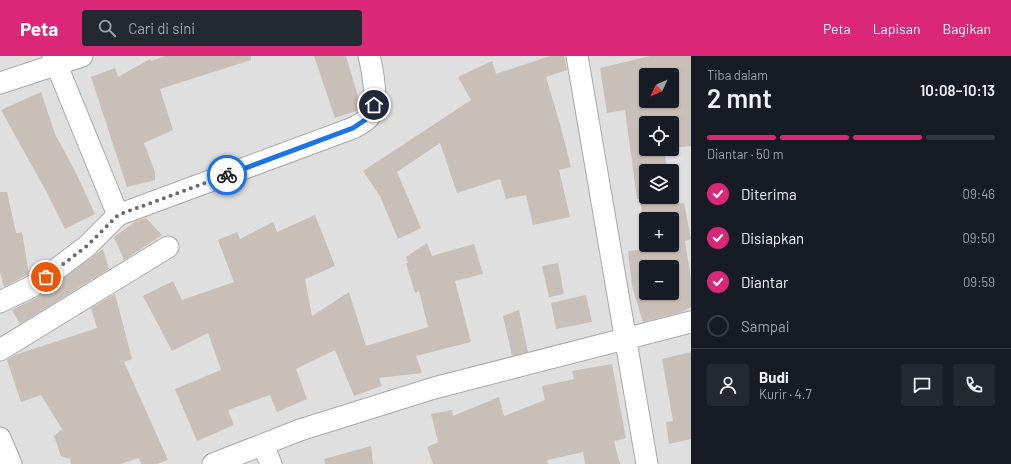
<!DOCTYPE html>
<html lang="id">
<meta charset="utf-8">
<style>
body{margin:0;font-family:Barlow,sans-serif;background:#242831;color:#f1f3f6;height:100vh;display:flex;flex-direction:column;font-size:15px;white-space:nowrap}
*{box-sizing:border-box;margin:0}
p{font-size:13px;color:#9ea1a6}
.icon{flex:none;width:22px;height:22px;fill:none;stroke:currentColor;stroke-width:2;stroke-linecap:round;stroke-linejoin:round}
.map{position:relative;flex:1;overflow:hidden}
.details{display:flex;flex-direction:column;background:#171b24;width:320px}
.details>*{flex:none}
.needle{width:26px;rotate:226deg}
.tools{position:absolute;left:639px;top:12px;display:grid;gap:8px}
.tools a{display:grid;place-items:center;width:40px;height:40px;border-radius:4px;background:#171b24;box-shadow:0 1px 3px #0004;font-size:20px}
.pin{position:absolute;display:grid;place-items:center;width:34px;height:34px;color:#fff;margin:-17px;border:2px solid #fff;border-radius:50%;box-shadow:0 1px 4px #0007}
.courier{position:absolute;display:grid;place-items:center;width:40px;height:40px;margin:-20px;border:3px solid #1a73e8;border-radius:50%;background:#fff;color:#222;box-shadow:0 1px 5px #0007}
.overview em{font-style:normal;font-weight:600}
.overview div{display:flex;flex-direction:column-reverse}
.overview{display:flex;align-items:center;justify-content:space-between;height:68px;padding:0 16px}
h1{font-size:26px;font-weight:600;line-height:30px}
.bar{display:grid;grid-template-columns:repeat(4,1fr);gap:6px 4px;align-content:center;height:48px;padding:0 16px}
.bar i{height:5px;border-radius:3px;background:#363941}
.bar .on{background:#db2777}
.bar p{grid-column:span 4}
.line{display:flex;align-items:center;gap:10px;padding:0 16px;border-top:1px solid #363941}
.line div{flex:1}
.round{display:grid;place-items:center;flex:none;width:42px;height:42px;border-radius:4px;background:#242831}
ol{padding:0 16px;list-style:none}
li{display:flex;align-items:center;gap:12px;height:44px}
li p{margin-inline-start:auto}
li .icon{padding:4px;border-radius:50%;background:#db2777;color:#fff;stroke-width:4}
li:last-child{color:#9ea1a6}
li i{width:22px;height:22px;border:2px solid #363941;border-radius:50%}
header{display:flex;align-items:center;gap:24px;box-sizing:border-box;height:56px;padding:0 20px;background:#db2777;color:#fff}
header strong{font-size:19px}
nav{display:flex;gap:22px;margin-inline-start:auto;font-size:14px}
.search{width:280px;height:36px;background:#242831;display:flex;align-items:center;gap:10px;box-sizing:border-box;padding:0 14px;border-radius:4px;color:#9ea1a6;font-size:15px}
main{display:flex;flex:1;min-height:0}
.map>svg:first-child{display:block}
.residential{fill:#e0dfdf;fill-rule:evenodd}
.building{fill:#c7bfb8;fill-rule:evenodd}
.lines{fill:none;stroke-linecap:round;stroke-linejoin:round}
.minor-casing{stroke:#a9a9a9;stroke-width:23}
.minor{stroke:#fff;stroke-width:21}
.done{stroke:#6b6a68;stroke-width:4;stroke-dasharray:0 7.2}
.route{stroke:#1a73e8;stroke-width:5}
</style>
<header>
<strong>Peta</strong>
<div class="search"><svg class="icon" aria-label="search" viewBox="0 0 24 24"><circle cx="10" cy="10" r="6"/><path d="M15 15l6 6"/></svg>Cari di sini</div>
<nav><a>Peta</a><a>Lapisan</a><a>Bagikan</a></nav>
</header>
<main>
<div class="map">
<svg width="691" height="408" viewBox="0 0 691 408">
<rect width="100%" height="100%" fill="#f2efe9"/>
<path class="residential" d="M0,0H691V408H0ZM646,19H672V45H646ZM646,67H672V93H646ZM646,115H672V141H646ZM646,163H672V189H646ZM646,211H672V237H646Z"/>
<g class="building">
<path d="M165,0H251V4L160,33L173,74L144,87L155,116V124L127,131L91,21L115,12L118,21L150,3L151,5Z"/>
<path d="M314,0H346L361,50L359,54L335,62Z"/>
<path d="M550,0H564L567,14L546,21L560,68L571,111L559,114L570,161L533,169L526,139L506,143L500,123L457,137L440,87L397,116L421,172L398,183L380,140L363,115L471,44L458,21L492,5L496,18Z"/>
<path d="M650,0H691V90L672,92V67H646V93H664L667,115H646V141H671L672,148L684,147L691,183L685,185L691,223V251L682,256L643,266L632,230L628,195L648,193L647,189H672V163H646V181L640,143H637L625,54L607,57L600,12ZM646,19H672V45H646ZM646,211H672V237H646Z"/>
<path d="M41,36L55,78L76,117L95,158L65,173L46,135L1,54Z"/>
<path d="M0,136H7L16,177L22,176L29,218L4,231L0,216Z"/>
<path d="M315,159L335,210L305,223L312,260L349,236L366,290L428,271L419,235L415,237L406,207H408L406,201L427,187L432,200L474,188L483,218L455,225L471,286L416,300L422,317L379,322L382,330L354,340L335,294L296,313L307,343L277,356L270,339L228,354L234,369L197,385L175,333L221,314L208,277L172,295L143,240L173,225L182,244L234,226L218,184L237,176L240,183L273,166L277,176Z"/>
<path d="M146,162L162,179L124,204L114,181L136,165Z"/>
<path d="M103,193L109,213L20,268L12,254L38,241Z"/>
<path d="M558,207L564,238L549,241L542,210Z"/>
<path d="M115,238L132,303L124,306L168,404L157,408H141L139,402L120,408H71L70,403L61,400L54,380L62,373L41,339L21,346L7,304L15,299L97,272L91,252Z"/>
<path d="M586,239L592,266L556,273L551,247Z"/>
<path d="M519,254L528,296L512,300L503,260Z"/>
<path d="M691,296V383L669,388L666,366L673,365L662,303Z"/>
<path d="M612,308L626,382L614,385L620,408H585L583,396L547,404L548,408H433L427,391L438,386L431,358L452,354L453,360L499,341L504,360L545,344L542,330L574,323L572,315Z"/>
<path d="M371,390L373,408H325L324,403Z"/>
</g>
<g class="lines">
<defs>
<g id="minor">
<path d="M53,0L118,159"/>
<path d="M577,0L647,408"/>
<path d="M0,27L82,0"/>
<path d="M0,246L31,231L46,221L87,190L118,159L353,72C358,69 365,66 369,61C379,48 373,16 369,0"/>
<path d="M0,294L168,191"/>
<path d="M0,382L11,408"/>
<path d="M263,389L271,408"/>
<path d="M213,408L300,374L434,332L691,266"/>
</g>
</defs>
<use href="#minor" class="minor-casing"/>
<use href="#minor" class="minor"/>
</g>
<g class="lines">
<path class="done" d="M46,221L87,190L118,159L227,119"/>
<path class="route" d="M227,119L353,72L368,62L374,49"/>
</g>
</svg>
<div class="tools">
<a><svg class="needle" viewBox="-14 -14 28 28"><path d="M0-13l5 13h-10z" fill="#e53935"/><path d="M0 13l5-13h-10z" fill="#9ea1a6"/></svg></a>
<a><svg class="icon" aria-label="locate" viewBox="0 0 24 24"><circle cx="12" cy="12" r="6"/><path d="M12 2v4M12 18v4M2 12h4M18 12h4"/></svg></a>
<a><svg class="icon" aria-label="layers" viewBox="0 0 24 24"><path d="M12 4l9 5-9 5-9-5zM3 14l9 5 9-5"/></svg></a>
<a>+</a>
<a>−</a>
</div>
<div class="pin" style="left:46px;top:221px;background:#ea580c"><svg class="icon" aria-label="bag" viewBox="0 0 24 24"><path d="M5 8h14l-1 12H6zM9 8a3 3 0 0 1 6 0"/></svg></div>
<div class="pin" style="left:374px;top:49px;background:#1f2937"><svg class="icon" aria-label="home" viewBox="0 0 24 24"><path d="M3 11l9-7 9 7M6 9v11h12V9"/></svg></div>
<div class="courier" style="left:227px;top:119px"><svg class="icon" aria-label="bike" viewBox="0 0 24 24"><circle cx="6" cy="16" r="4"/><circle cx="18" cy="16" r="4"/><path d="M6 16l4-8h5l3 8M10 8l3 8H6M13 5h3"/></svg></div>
</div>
<section class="details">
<div class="overview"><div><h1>2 mnt</h1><p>Tiba dalam</p></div><em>10:08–10:13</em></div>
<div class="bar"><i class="on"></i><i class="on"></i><i class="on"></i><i></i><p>Diantar · 50 m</p></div>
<ol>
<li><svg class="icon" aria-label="check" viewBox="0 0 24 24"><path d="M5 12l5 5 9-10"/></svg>Diterima<p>09:46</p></li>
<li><svg class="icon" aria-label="check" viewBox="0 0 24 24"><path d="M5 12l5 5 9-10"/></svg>Disiapkan<p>09:50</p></li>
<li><svg class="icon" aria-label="check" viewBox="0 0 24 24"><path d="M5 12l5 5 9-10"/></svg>Diantar<p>09:59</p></li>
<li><i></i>Sampai</li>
</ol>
<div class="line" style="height:72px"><a class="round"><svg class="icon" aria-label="person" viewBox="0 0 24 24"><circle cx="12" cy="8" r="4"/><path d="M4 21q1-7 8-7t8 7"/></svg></a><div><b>Budi</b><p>Kurir · 4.7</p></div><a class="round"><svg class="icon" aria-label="chat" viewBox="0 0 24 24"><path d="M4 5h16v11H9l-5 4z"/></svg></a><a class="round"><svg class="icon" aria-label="phone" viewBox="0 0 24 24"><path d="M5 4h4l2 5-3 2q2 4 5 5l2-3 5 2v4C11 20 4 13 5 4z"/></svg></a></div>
</section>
</main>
